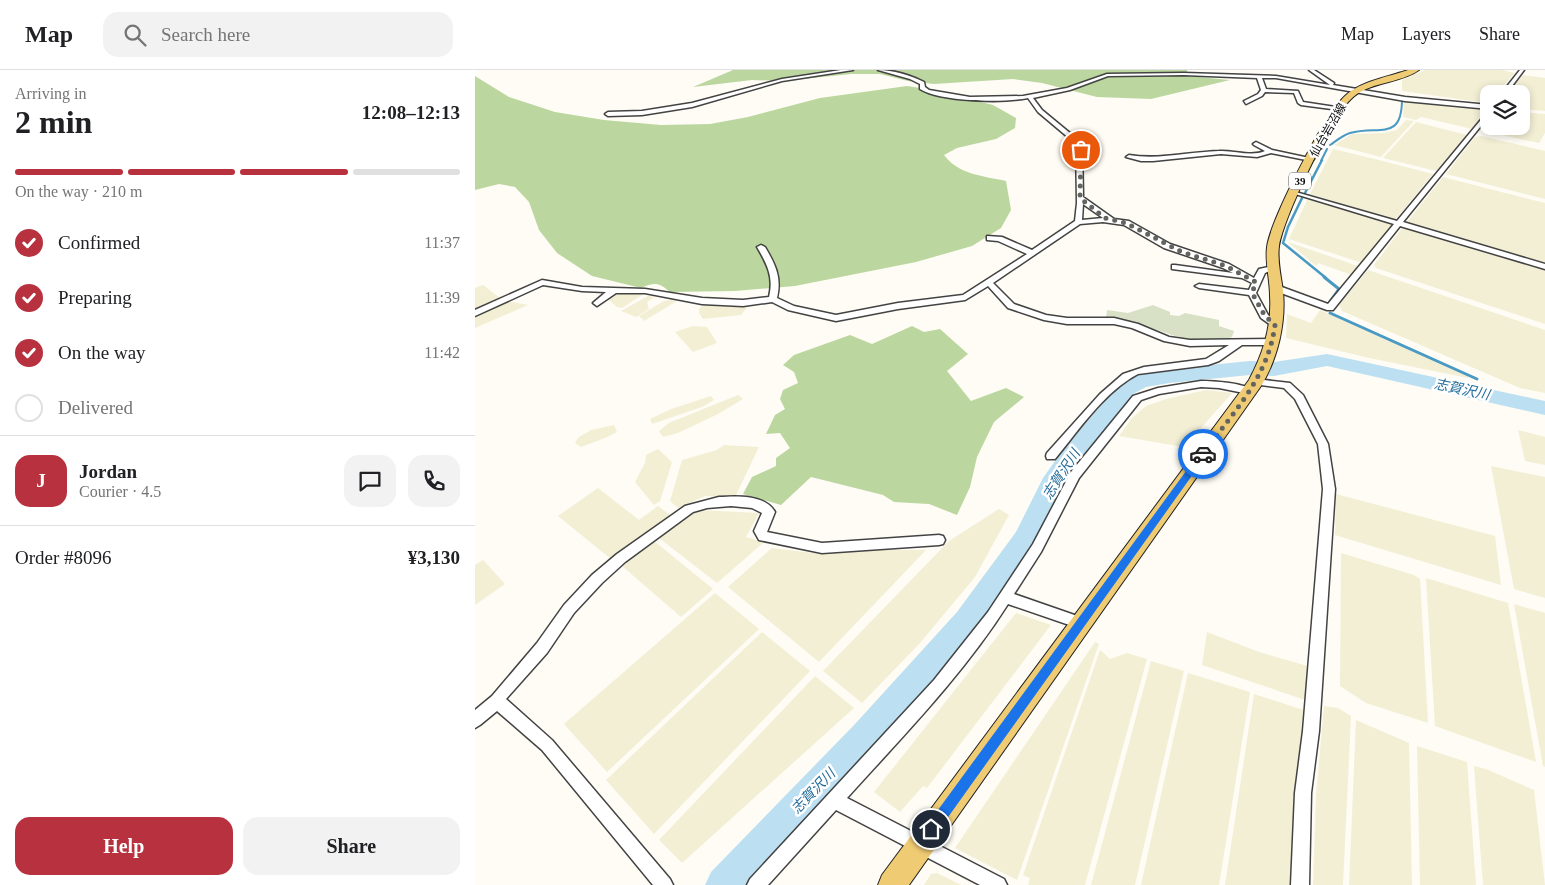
<!DOCTYPE html>
<meta charset="utf-8">
<style>
body{margin:0;font-family:"Times New Roman","Noto Sans JP",serif;background:#f2f2f2;color:#202124;height:100vh;display:flex;flex-direction:column;font-size:19px;white-space:nowrap}
*{box-sizing:border-box;margin:0}
p{font-size:16px;color:#757577}
.icon{flex:none;width:28px;height:28px;fill:none;stroke:currentColor;stroke-width:2;stroke-linecap:round;stroke-linejoin:round}
.map{position:relative;flex:1;overflow:hidden}
.side{display:flex;flex-direction:column;background:#fff;width:475px}
.side>*{flex:none}
.tools{position:absolute;left:1005px;top:15px;display:grid;gap:10px}
.tools a{display:grid;place-items:center;width:50px;height:50px;border-radius:10px;background:#fff;box-shadow:0 2px 8px #0003;font-size:25px}
.pin{position:absolute;display:grid;place-items:center;width:42px;height:42px;color:#fff;margin:-21px;border:2px solid #fff;border-radius:50%;box-shadow:0 1px 5px #0007}
.courier{position:absolute;display:grid;place-items:center;width:50px;height:50px;margin:-25px;border:4px solid #1a73e8;border-radius:50%;background:#fff;color:#222;box-shadow:0 1px 6px #0007}
.headline em{font-style:normal;font-weight:600}
.headline div{display:flex;flex-direction:column-reverse}
.headline{display:flex;align-items:center;justify-content:space-between;height:85px;padding:0 15px}
h1{font-size:32px;font-weight:600;line-height:38px}
.bar{display:grid;grid-template-columns:repeat(4,1fr);gap:8px 5px;align-content:center;height:60px;padding:0 15px}
.bar i{height:6px;border-radius:4px;background:#e0e0e0}
.bar .selected{background:#b7313e}
.bar p{grid-column:span 4}
.line{display:flex;align-items:center;gap:12px;padding:0 15px;border-top:1px solid #e0e0e0}
.line div{flex:1}
.round{display:grid;place-items:center;flex:none;width:52px;height:52px;border-radius:15px;background:#f2f2f2}
ol{padding:0 15px;list-style:none}
li{display:flex;align-items:center;gap:15px;height:55px}
li p{margin-inline-start:auto}
li .icon{padding:5px;border-radius:50%;background:#b7313e;color:#fff;stroke-width:4}
li:last-child{color:#757577}
li i{width:28px;height:28px;border:2px solid #e0e0e0;border-radius:50%}
.cta{display:flex;gap:10px;margin-top:auto;padding:10px 15px}
.cta a{flex:1;height:58px;border-radius:15px;background:#b7313e;color:#fff;font-size:20px;font-weight:600;line-height:58px;text-align:center}
.cta a+a{background:#f2f2f2;color:#202124}
header{display:flex;align-items:center;gap:30px;box-sizing:border-box;height:70px;padding:0 25px;background:#fff;border-bottom:1px solid #e0e0e0}
header strong{font-size:24px}
nav{display:flex;gap:28px;margin-inline-start:auto;font-size:18px}
.search{width:350px;height:45px;background:#f2f2f2;display:flex;align-items:center;gap:12px;box-sizing:border-box;padding:0 18px;border-radius:15px;color:#757577;font-size:19px}
main{display:flex;flex:1;min-height:0}
.map>svg:first-child{display:block}
.farmland{fill:#f3efd5}
.forest{fill:#bbd79f}
.cemetery{fill:#d8e0c5}
.lines{fill:none;stroke-linecap:round;stroke-linejoin:round}
.stream-far2{stroke:#4899c4;stroke-width:2}
.stream-far1{stroke:#4899c4;stroke-width:2.5}
.stream{stroke:#4899c4;stroke-width:3}
.river{fill:#bce0f2;fill-rule:evenodd}
.street-casing{stroke:#434343;stroke-width:3}
.primary-casing{stroke:#212121;stroke-width:2}
.street{fill:#fff;fill-rule:evenodd}
.primary{fill:#efcb73;fill-rule:evenodd}
.route{fill:#1a73e8}
.done{stroke:#636360;stroke-width:5;stroke-dasharray:0 9}
.labels{text-anchor:middle;stroke-width:5;stroke-linejoin:round;paint-order:stroke}
.shield{fill:#fff;stroke:#585858;stroke-width:1}
.shield-label{font-size:11px;font-weight:bold;fill:#101010}
.street-label{font-size:12px;fill:#101010;stroke:#fff}
.water-label{font-size:14px;font-style:italic;fill:#216b9a;stroke:#fff}
</style>
<header>
<strong>Map</strong>
<div class="search"><svg class="icon" aria-label="search" viewBox="0 0 24 24"><circle cx="10" cy="10" r="6"/><path d="M15 15l6 6"/></svg>Search here</div>
<nav><a>Map</a><a>Layers</a><a>Share</a></nav>
</header>
<main>
<section class="side">
<div class="headline"><div><h1>2 min</h1><p>Arriving in</p></div><em>12:08–12:13</em></div>
<div class="bar"><i class="selected"></i><i class="selected"></i><i class="selected"></i><i></i><p>On the way · 210 m</p></div>
<ol>
<li><svg class="icon" aria-label="check" viewBox="0 0 24 24"><path d="M5 12l5 5 9-10"/></svg>Confirmed<p>11:37</p></li>
<li><svg class="icon" aria-label="check" viewBox="0 0 24 24"><path d="M5 12l5 5 9-10"/></svg>Preparing<p>11:39</p></li>
<li><svg class="icon" aria-label="check" viewBox="0 0 24 24"><path d="M5 12l5 5 9-10"/></svg>On the way<p>11:42</p></li>
<li><i></i>Delivered</li>
</ol>
<div class="line" style="height:90px"><b class="round" style="background:#b7313e;color:#fff">J</b><div><b>Jordan</b><p>Courier · 4.5</p></div><a class="round"><svg class="icon" aria-label="chat" viewBox="0 0 24 24"><path d="M4 5h16v11H9l-5 4z"/></svg></a><a class="round"><svg class="icon" aria-label="phone" viewBox="0 0 24 24"><path d="M5 4h4l2 5-3 2q2 4 5 5l2-3 5 2v4C11 20 4 13 5 4z"/></svg></a></div>
<div class="line" style="height:65px"><div>Order #8096</div><b>¥3,130</b></div>
<div class="cta"><a>Help</a><a>Share</a></div>
</section>
<div class="map">
<svg width="1070" height="815" viewBox="0 0 1070 815">
<rect width="100%" height="100%" fill="#fefcf4"/>
<g class="farmland">
<path d="M950,0H1027L1040,3L1021,24H1014L1012,33L927,21V10Z"/>
<path d="M1048,5L1070,8V41L1046,39V24H1033Z"/>
<path d="M929,31L972,37L1013,40L997,59L946,47L941,50L928,47Z"/>
<path d="M1046,42L1070,44V63L1064,73L1005,60L1014,49V56H1046Z"/>
<path d="M931,50L939,51L906,87L859,75L877,64L909,63L922,60Z"/>
<path d="M941,52L992,65L961,101L908,88Z"/>
<path d="M1006,66L1070,81V129L971,104L1000,67Z"/>
<path d="M858,79L900,89L958,104L920,150L835,124Z"/>
<path d="M968,107L1070,133V194L931,153Z"/>
<path d="M833,128L918,153L920,156L887,193L814,169Z"/>
<path d="M927,158H934L1070,199V254L901,198L899,195Z"/>
<path d="M813,172L883,196L877,205L843,193L841,196Z"/>
<path d="M893,200L1070,260V323L1045,318L867,241L864,235Z"/>
<path d="M8,215L25,228L0,238V218Z"/>
<path d="M143,221L165,222L167,225L147,238L142,237L133,229Z"/>
<path d="M173,226L180,227L172,232L174,239L161,247L146,241Z"/>
<path d="M197,230L202,231L169,251L164,246L189,231Z"/>
<path d="M32,231L53,235L0,258V244Z"/>
<path d="M228,235H274L266,245L228,249L224,243V239Z"/>
<path d="M845,240L993,306V308L894,288L811,268L812,244L836,253Z"/>
<path d="M218,256L232,257L242,273L218,282L200,262Z"/>
<path d="M731,320L757,323L709,377L644,366L657,348L671,336L691,329Z"/>
<path d="M263,325L268,329L243,344L203,363L188,367L184,361L194,353Z"/>
<path d="M236,326L239,330L227,337L177,354L175,349L196,339Z"/>
<path d="M139,355L142,362L130,368L106,377L100,373L104,367L116,360Z"/>
<path d="M1043,360L1070,367V395L1050,391Z"/>
<path d="M249,375L284,377L260,427L230,426L203,438L195,431L207,390L242,380Z"/>
<path d="M183,379L197,392L185,431L179,435L160,412L170,393L171,385Z"/>
<path d="M1016,396L1070,407V528L1039,519Z"/>
<path d="M123,418L164,450L183,436L195,445L136,489L83,446Z"/>
<path d="M861,424L1020,466L1026,515L860,465Z"/>
<path d="M524,439L534,445L500,507L445,573L387,633L348,601L474,471Z"/>
<path d="M223,440L284,443L271,467L289,472L242,513L184,468Z"/>
<path d="M179,471L238,519L206,547L147,496Z"/>
<path d="M297,478L346,484L404,480H451L344,592L253,517Z"/>
<path d="M866,483L939,505L945,509L953,653L891,633L865,616Z"/>
<path d="M8,490L30,514L0,535V495Z"/>
<path d="M951,508L1033,533L1061,692L960,656Z"/>
<path d="M240,523L284,559L132,702L89,654Z"/>
<path d="M1039,534L1070,543V697L1068,696Z"/>
<path d="M541,543L576,555L452,718L448,716L425,742L399,722Z"/>
<path d="M287,562L335,601L179,764L131,710Z"/>
<path d="M732,562L784,582L836,597L833,631L727,595Z"/>
<path d="M620,572L624,574L542,810L480,778Z"/>
<path d="M625,580L635,589L652,583L672,589L610,815H553L555,808L548,805Z"/>
<path d="M676,591L709,601L660,815H616Z"/>
<path d="M713,603L775,622L744,815H666Z"/>
<path d="M340,606L379,638L207,793L184,770Z"/>
<path d="M779,624L832,641L816,815H750Z"/>
<path d="M849,636L863,638L876,646L868,815H838L841,725Z"/>
<path d="M881,650L934,673L937,815H874Z"/>
<path d="M942,676L992,692L1001,815H945Z"/>
<path d="M999,696L1011,699L1059,720L1070,815H1008Z"/>
<path d="M462,803L486,815H449L456,804Z"/>
</g>
<g class="forest">
<path d="M258,0H712L713,6L755,10L676,29L622,27L567,13L538,9L459,14L433,11L405,4H376L308,11L277,10L218,17Z"/>
<path d="M0,6L34,27L80,42L129,50L186,55L235,54L273,47L345,28L432,16L452,19L518,35L541,48L540,58L521,69L482,78L469,85C484,105 509,106 531,111L536,140L526,158L497,176L441,192L320,216L260,221L195,222C184,212 179,212 166,218L117,206L82,183L64,160L54,132L40,117L24,114L0,120Z"/>
<path d="M437,256L449,262L465,259L493,284L472,301L496,331L531,318L549,327L519,352L502,387L495,417L482,445L454,434L419,432L408,425L336,407L306,435L268,424L277,407L301,396V388L315,378L305,363L291,364L300,345L310,339L305,329L308,320L323,313L319,302L308,295L319,285L375,265L397,274Z"/>
</g>
<path class="cemetery" d="M678,235L695,242V245L704,246L710,243L744,250V256L759,261L757,267C725,279 695,263 666,255C655,252 642,251 631,249L632,240L653,243Z"/>
<g class="lines">
<g class="stream-far2">
<path d="M855,75C861,71 868,65 875,63C904,55 927,72 927,29H924"/>
<path d="M846,91L852,79"/>
</g>
<g class="stream-far1">
<path d="M830,123L847,90"/>
<path d="M828,126L813,157L808,173L851,208"/>
</g>
<g class="stream">
<path d="M849,207L864,219L854,233"/>
<path d="M855,243L1002,309"/>
<path d="M1006,318V323"/>
</g>
<path class="river" d="M852,284L1070,331V345L852,296L799,306L775,305L694,313L671,317L658,324L603,393L587,418L580,436L559,478L502,560L402,676L274,815H230L236,802L380,654L482,542L541,462L568,408L587,381L644,314L659,306L694,299L775,291L799,292Z"/>
<defs>
<g id="street">
<path d="M366,0H378L307,11L217,37L167,45L133,46L130,44L133,42L167,41L217,33L307,9Z"/>
<path d="M403,0C418,0 435,5 449,12L450,17L454,20L495,27L548,26L592,18L632,4L709,3L801,6L855,15L834,0H839L859,13L858,15L930,27L1014,35V39L930,31L801,8H787L791,19L823,21L828,32L867,38L864,40L826,35L823,33L819,23L790,22L787,26L771,34L769,31L783,24L786,20L782,8L709,5L633,6L595,20L558,28L567,40L607,73L608,127L639,149L654,151L695,174L754,194L779,208L784,199L798,196L802,198L790,203L781,223L793,245L804,255L800,258L786,248L774,225L724,218L720,216L724,214L774,220L777,213L767,208L697,199V195H700L758,203L748,198L689,178L649,155L628,152L605,154L518,213L539,234L571,245L592,248H639L663,254L694,267L715,270L798,269L803,272L798,275H767L744,291L733,295L663,304C629,322 604,360 580,389H572L571,386L572,383L625,324L648,304L669,297L731,289L754,275L715,276L689,271L657,258L639,254H592L569,250L533,238L513,216L490,230L423,239L361,251L313,240L297,232L268,236L227,234L170,223H141L122,236L118,233L131,222L107,221L68,215L0,246V240L67,210L107,217L170,219L227,228L268,230L294,227C299,207 292,194 282,177L286,175L290,177C300,194 307,207 302,228L319,236L361,245L423,233L488,225L552,184L523,171L512,170V166L527,167L557,180L600,151L602,133L601,74L563,42L553,28C529,33 466,32 445,19V14L435,9ZM608,134L628,148L607,150Z"/>
<path d="M1045,0H1049L1031,24H1026Z"/>
<path d="M1014,40V46L928,152L1070,194V199L925,156L858,240H852L798,220V216H804L853,234L919,154L817,123V121L922,151Z"/>
<path d="M781,72L797,80L839,89L836,91L796,83L782,87L746,84L678,91H666L651,87L654,85C684,90 713,82 744,81C759,80 776,87 790,81L779,75L778,74Z"/>
<path d="M781,309L815,313L828,325L853,374L860,419L844,661L836,723L834,815H816L820,723L828,661L848,419L843,374L820,329L809,318L778,314L776,312L778,310Z"/>
<path d="M726,311C739,311 770,313 779,321L774,324L744,318L726,317L684,324L666,330L604,408L566,482L539,524L611,549L613,553L611,557L606,559L533,534C488,605 428,666 372,728L529,809L532,815H505L361,740L293,815H272L275,809L459,610L513,542L558,474L596,402L658,326L683,318Z"/>
<path d="M244,427C261,426 290,424 300,442L292,462L347,473L464,465L468,466L470,470L468,474L464,475L347,483L284,470L279,461L287,443L277,438L256,436L232,438L218,442L150,492L127,513L99,543L72,583L31,629L77,670L195,809L198,815H178L67,680L22,641L5,655L0,658V640L17,626L62,573L89,535L117,505L142,484L210,436Z"/>
</g>
<path id="primary" d="M933,0H944C925,14 893,11 875,30C855,50 809,147 804,176C802,191 806,206 808,221C811,253 803,288 786,316L434,815H403L407,805L774,310C788,284 797,256 795,226C795,210 790,193 792,177C796,149 849,45 870,26C886,11 913,7 933,0Z"/>
</defs>
<use href="#street" class="street-casing"/>
<use href="#primary" class="primary-casing"/>
<use href="#street" class="street"/>
<use href="#primary" class="primary"/>
</g>
<path class="route" d="M728,381L732,384L731,386L461,764L456,765L452,764L450,759L452,755L725,382Z"/>
<g class="lines">
<path class="done" d="M606,80L605,128L630,148L651,153L707,182L751,196L781,212L777,223L790,246L800,255C793,308 758,342 728,384"/>
</g>
<g class="labels">
<rect class="shield" x="814" y="102.5" width="22" height="17" rx="4"/>
<g class="shield-label">
<text x="825" y="115">39</text>
</g>
<g class="street-label">
<text transform="translate(853 60) rotate(-60)" y="4">仙台岩沼線</text>
</g>
<g class="water-label">
<text transform="translate(987 319) rotate(12)" y="5">志賀沢川</text>
<text transform="translate(586 404) rotate(-57)" y="5">志賀沢川</text>
<text transform="translate(338 721) rotate(-46)" y="5">志賀沢川</text>
</g>
</g>
</svg>
<div class="tools">
<a><svg class="icon" aria-label="layers" viewBox="0 0 24 24"><path d="M12 4l9 5-9 5-9-5zM3 14l9 5 9-5"/></svg></a>
</div>
<div class="pin" style="left:606px;top:80px;background:#ea580c"><svg class="icon" aria-label="bag" viewBox="0 0 24 24"><path d="M5 8h14l-1 12H6zM9 8a3 3 0 0 1 6 0"/></svg></div>
<div class="pin" style="left:456px;top:759px;background:#1f2937"><svg class="icon" aria-label="home" viewBox="0 0 24 24"><path d="M3 11l9-7 9 7M6 9v11h12V9"/></svg></div>
<div class="courier" style="left:728px;top:384px"><svg class="icon" aria-label="car" viewBox="0 0 24 24"><path d="M5 17H2v-5l4-1 3-4h7l3 4 3 1v5h-3M9 17h6M6 11h13"/><circle cx="7" cy="17" r="2"/><circle cx="17" cy="17" r="2"/></svg></div>
</div>
</main>
